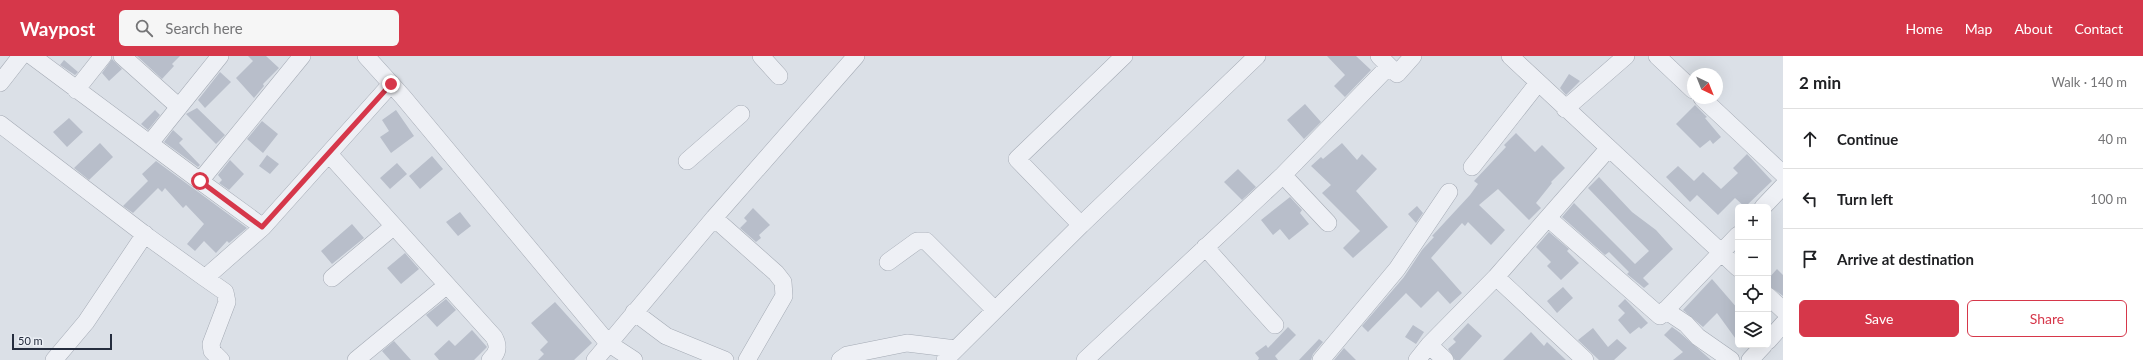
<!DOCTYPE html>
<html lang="en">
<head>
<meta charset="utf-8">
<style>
	body { margin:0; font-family:Lato,sans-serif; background:#f6f6f6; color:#202124 }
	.controls { position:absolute; right:12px; bottom:12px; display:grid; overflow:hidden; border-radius:6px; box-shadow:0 4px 16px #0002 }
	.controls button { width:36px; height:36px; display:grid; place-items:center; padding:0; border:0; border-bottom:1px solid #e0e0e0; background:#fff; color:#202124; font:20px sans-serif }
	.compass { position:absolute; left:1687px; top:12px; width:36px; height:36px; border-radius:50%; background:#fff; box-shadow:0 4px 16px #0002; rotate:137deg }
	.scale { position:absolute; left:12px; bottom:10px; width:100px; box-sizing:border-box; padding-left:4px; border:2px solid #252d3e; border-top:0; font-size:11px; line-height:14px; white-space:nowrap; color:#252d3e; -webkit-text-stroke:3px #ebeff5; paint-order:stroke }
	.stop { position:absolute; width:12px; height:12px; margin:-9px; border:3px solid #d6374a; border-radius:50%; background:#fff }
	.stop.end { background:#d6374a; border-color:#fff; box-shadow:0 1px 4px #0008 }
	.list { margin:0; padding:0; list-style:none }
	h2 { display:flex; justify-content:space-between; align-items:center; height:52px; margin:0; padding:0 16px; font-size:17px }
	h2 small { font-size:13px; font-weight:400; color:#757577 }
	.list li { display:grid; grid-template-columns:26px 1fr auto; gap:12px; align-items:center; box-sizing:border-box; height:60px; padding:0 16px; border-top:1px solid #e0e0e0 }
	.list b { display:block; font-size:15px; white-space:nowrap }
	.list em { font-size:13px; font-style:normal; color:#757577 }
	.actions { display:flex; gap:8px; padding:12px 16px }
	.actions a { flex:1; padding:9px 0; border:1px solid #d6374a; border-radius:6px; text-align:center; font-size:14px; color:#d6374a }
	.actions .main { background:#d6374a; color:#fff }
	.icon { flex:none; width:22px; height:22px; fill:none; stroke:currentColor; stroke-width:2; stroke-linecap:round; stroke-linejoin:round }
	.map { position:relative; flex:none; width:1783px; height:304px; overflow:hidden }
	header { display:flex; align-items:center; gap:24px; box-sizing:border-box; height:56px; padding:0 20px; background:#d6374a; color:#fff }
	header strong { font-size:19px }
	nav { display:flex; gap:22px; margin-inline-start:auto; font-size:14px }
	.search { width:280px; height:36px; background:#f6f6f6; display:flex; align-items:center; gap:10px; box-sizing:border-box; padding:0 14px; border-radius:6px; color:#757577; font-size:15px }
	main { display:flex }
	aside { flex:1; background:#fff }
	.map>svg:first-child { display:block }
</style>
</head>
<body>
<header>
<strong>Waypost</strong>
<div class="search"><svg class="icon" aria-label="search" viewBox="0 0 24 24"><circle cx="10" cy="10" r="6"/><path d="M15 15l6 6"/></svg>Search here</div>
<nav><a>Home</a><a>Map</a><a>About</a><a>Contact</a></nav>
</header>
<main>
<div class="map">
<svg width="1783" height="304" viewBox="0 0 1783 304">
	<rect width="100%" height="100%" fill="#dbe0e7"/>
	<path fill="#b8beca" d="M 137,0 L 180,0 L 172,8 L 174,10 L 162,23 Z
		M 248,0 L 266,0 L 279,12 L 263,28 L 264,30 L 254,42 L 236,22 L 253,5 Z
		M 1327,0 L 1356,0 L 1371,14 L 1345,41 L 1334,30 L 1345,19 Z
		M 112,3 L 122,13 L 109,25 L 102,17 Z
		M 64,4 L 78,16 L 75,19 L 60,9 Z
		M 220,16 L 231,26 L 205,52 L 198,44 Z
		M 1569,18 L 1580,25 L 1566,39 L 1560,32 Z
		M 1305,48 L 1321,66 L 1304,83 L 1287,64 Z
		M 1695,49 L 1707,61 L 1705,62 L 1721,81 L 1713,88 L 1710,84 L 1700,92 L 1676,68 Z
		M 197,52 L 225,79 L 216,88 L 186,58 Z
		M 155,54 L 160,59 L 148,74 L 141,68 Z
		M 396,54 L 414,80 L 391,97 L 380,81 L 389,75 L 382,64 Z
		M 69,62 L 83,76 L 67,91 L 53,76 Z
		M 262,65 L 278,78 L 263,97 L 247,83 Z
		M 173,74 L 183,83 L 179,87 L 200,109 L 198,111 L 164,86 Z
		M 1516,77 L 1535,96 L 1542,89 L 1565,112 L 1551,126 L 1552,127 L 1536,147 L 1541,152 L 1529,164 L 1498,133 L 1479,149 L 1505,174 L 1491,189 L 1468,166 L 1465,170 L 1462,167 L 1431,202 L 1462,237 L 1450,248 L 1438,235 L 1421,252 L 1406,237 L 1368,276 L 1362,270 L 1404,221 L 1422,194 L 1434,181 L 1432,180 L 1470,139 L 1478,128 L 1474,125 L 1506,91 L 1504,89 Z
		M 100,87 L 113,101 L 89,124 L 74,112 Z
		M 1342,87 L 1357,104 L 1362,98 L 1377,113 L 1356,135 L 1388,171 L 1353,202 L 1343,192 L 1360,175 L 1322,137 L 1331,129 L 1311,110 L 1321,101 L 1323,103 Z
		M 1747,98 L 1772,125 L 1745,151 L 1735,142 L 1718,159 L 1697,139 L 1690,146 L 1666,121 L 1678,110 L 1694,125 L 1703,116 L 1721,133 L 1738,117 L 1733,112 Z
		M 267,99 L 279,108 L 270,118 L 259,110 Z
		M 432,100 L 443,113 L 420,133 L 409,120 Z
		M 230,104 L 244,118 L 229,134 L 219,127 L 222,124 L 218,119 Z
		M 156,105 L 205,141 L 247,172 L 229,187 L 227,185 L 216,197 L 204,185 L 195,195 L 187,188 L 204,168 L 186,149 L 183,152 L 165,132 L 162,136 L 158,132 L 133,157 L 123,150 L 148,125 L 142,118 Z
		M 397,107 L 407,118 L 390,133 L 380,122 Z
		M 1238,113 L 1256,131 L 1242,144 L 1224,126 Z
		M 1599,121 L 1632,156 L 1656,174 L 1673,193 L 1643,222 L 1649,228 L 1644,232 L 1627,218 L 1629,216 L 1609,196 L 1605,199 L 1562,161 L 1574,147 L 1635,208 L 1649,195 L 1588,132 Z
		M 1290,141 L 1302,154 L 1300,157 L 1309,168 L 1289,184 L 1280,173 L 1273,179 L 1261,164 Z
		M 1417,150 L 1423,157 L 1416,167 L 1408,158 Z
		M 753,152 L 770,169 L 759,179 L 761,182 L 756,186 L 740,172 L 747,165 L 744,162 Z
		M 460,156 L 471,170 L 458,180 L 446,166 Z
		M 352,168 L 364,182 L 332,208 L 321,195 Z
		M 1549,176 L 1569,193 L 1567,195 L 1579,207 L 1561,224 L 1547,210 L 1551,206 L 1536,191 Z
		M 405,197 L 419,213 L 401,228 L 387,212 Z
		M 1777,213 L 1783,219 L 1783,240 L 1768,229 L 1768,223 Z
		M 1712,223 L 1738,253 L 1738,286 L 1717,257 L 1703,271 L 1683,254 Z
		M 1563,231 L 1573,242 L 1557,257 L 1547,245 Z
		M 446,243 L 456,254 L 437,271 L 426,259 Z
		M 1625,243 L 1648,267 L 1641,273 L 1639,271 L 1630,278 L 1618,264 L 1625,257 L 1618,250 Z
		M 555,246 L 592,287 L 574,304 L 538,304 L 544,298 L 540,294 L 548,286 L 531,267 Z
		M 1468,267 L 1482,280 L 1460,304 L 1455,304 L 1448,293 L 1456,286 L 1453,283 Z
		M 1413,269 L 1424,276 L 1416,288 L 1405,281 Z
		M 1288,271 L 1296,279 L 1275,300 L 1278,304 L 1258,304 L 1259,302 L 1255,297 L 1266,289 L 1268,292 Z
		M 1672,271 L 1679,276 L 1711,304 L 1673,304 L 1683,296 L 1664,279 Z
		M 1593,272 L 1608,291 L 1617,283 L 1627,292 L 1614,304 L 1599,304 L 1578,284 Z
		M 472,274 L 487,291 L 474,304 L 439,304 L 434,298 L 449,284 L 455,290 Z
		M 1531,276 L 1544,290 L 1547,286 L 1566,304 L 1503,304 Z
		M 1319,283 L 1323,286 L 1313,298 L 1311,304 L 1299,304 Z
		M 394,285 L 411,304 L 390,304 L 382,295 Z
		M 1344,292 L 1356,304 L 1334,304 Z"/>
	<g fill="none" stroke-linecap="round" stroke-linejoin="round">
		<g stroke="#a4aab4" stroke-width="18">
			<path id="minor" d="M 32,0 L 200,125
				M 122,0 L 179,51
				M 366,0 L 403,41 L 608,287 L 634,304
				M 761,0 L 779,20
				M 1124,0 L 1017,103 L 1081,169 L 1257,0
				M 1379,0 L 1397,18 L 1413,0
				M 1510,0 L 1738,212
				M 1657,0 L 1693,34
				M 0,27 L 21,0
				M 76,34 L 103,0
				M 1702,42 L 1783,118
				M 1565,53 L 1626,0
				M 0,68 L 148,181 L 205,222 L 263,171 L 391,28
				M 150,87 L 220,0
				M 329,98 L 494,281 C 499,290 498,297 490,304
				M 687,105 L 741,58
				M 1472,111 L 1538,27
				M 1283,119 L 1328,167
				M 1763,151 L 1783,130
				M 714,162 L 776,217 L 783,226 L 784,240 L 747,304
				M 1548,162 L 1660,260 L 1738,179
				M 263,171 L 200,125 L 302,0
				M 1205,191 L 1275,269
				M 888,206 L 917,185 L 926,185 L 995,254
				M 1496,221 L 1608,93
				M 205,222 L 225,236 L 227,246 L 211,288 L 212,295 L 221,304
				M 332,222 L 394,170
				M 1768,240 L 1783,254
				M 1665,254 L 1686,268 L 1698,281 L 1731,304
				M 634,256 L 666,280 L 725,304
				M 1768,285 L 1783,268
				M 1429,289 L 1445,304
				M 54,304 L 86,266 L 145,178
				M 356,304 L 447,229
				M 595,304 L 714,162 L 856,0
				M 840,304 L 847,299 L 907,287 L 956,293
				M 945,304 L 1081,169
				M 1085,304 L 1283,119 L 1389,10
				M 1321,304 L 1397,213 L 1449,136
				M 1417,304 L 1429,289 L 1496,221 L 1585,304
				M 1750,304 L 1764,289"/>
		</g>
		<use href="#minor" stroke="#eef0f5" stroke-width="17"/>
	</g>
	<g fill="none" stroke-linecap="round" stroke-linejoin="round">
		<path stroke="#d6374a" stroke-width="5" d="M 200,125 L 262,171 L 391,28"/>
	</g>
</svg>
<div class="controls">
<button>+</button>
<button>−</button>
<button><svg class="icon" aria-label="locate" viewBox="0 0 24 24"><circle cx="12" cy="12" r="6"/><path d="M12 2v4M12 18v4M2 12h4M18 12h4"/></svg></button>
<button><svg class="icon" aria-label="layers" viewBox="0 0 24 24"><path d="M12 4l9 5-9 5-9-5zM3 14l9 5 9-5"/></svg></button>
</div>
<svg class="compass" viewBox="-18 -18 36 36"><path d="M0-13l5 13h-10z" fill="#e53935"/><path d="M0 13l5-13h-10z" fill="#757577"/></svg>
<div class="scale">50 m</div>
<div class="stop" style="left:200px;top:125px"></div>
<div class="stop end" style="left:391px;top:28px"></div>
</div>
<aside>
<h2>2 min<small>Walk · 140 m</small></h2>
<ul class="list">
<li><svg class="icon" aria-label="ahead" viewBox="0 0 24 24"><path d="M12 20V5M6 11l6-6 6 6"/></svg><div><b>Continue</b></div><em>40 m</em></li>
<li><svg class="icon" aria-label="left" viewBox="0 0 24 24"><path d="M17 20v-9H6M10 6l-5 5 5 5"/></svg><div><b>Turn left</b></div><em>100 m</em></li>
<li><svg class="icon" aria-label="arrive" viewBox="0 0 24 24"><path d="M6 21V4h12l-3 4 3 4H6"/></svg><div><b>Arrive at destination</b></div></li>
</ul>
<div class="actions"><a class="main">Save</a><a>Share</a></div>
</aside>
</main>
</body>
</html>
